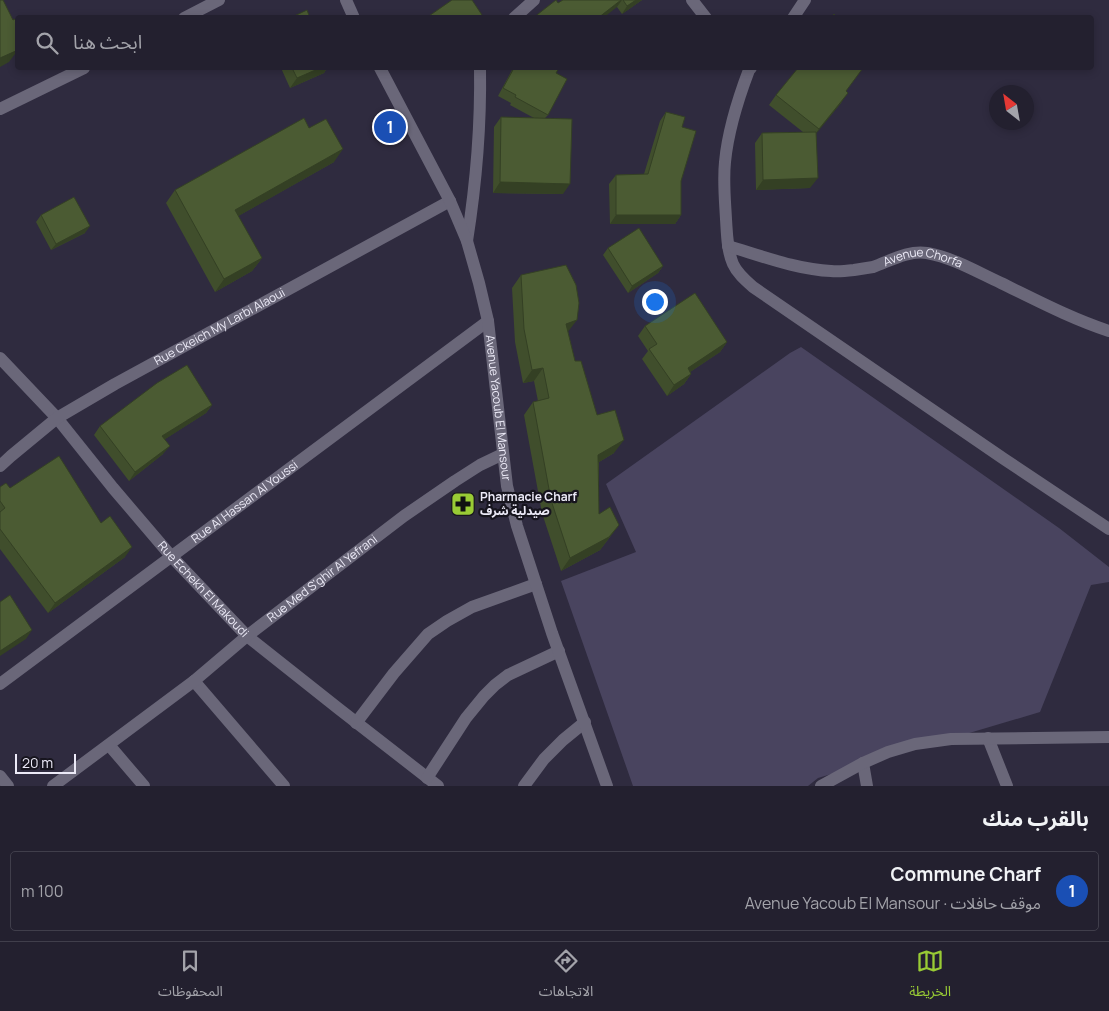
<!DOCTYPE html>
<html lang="ar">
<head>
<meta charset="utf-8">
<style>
	body { margin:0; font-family:Manrope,"Noto Sans Arabic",sans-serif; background:#2f2d3b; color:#f1f3f6; direction:rtl }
	.compass { position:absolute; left:989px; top:85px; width:45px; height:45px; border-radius:50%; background:#23202f; box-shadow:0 2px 8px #0003; rotate:329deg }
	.scale { position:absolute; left:15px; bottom:12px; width:61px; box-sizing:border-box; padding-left:5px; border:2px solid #eceaf7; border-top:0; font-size:14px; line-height:18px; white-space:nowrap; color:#eceaf7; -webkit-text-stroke:4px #17151e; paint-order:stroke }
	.you { position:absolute; left:654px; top:301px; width:18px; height:18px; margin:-12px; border:4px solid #fff; border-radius:50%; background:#1a73e8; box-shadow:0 0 0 8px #1a73e833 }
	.badge { display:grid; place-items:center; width:32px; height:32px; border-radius:50%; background:#99cb35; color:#fff; font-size:16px; font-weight:700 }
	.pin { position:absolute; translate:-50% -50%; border:2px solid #fff; box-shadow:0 1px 5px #0006 }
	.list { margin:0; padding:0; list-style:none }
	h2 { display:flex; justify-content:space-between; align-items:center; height:65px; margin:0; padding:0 20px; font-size:21px }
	h2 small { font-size:16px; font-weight:400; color:#a3a3aa }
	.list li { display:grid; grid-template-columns:32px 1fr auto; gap:15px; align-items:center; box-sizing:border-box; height:80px; margin:0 10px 10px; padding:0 10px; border:1px solid #403e4b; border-radius:5px }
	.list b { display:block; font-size:19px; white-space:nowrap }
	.list p { margin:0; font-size:16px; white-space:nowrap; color:#a3a3aa }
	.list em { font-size:16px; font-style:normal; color:#a3a3aa }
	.icon { flex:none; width:28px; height:28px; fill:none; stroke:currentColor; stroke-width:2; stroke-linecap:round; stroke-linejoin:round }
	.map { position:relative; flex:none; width:1109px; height:786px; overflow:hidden; direction:ltr }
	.search { position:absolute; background:#23202f; box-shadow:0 2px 8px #0003; left:15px; right:15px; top:15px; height:55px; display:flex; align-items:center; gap:12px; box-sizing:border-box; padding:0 18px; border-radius:5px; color:#a3a3aa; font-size:19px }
	.sheet { height:155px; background:#23202f }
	nav { display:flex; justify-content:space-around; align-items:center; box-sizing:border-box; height:70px; border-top:1px solid #403e4b; background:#23202f; font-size:14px; color:#a3a3aa }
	nav a { display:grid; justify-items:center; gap:2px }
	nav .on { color:#99cb35 }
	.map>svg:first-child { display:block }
</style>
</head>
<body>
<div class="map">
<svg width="1109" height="786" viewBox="0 0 1109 786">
	<rect width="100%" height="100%" fill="#2f2b3f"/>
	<path fill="#49445f" d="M 801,347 L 1059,528 L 1109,567 L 1109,582 L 1091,585 L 1040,712 L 818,778 L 808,786 L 633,786 L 561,581 L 636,552 L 606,484 L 790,353 Z"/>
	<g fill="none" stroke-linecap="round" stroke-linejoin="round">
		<g stroke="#6a6779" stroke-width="12">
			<path d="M 692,0 L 706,18"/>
			<path d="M 184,18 L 219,0"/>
			<path d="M 514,18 L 534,0"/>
			<path d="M 793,18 L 805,0"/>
			<path d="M 751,68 L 749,70 C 738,99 728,130 725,162 C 723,181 725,200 726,219 C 727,234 727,250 733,264 C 737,273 745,280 753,287 L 1004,459 L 1109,529"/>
			<path d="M 0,109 L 84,68"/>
			<path d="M 467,241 C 476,184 481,126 480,68"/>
			<path id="s1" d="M 728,246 C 759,255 798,270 831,271 C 838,272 846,271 854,270 C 860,269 867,268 873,267 C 890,261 908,250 927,253 C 954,258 977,272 1001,283 C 1036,300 1072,319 1109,331"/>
			<path id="s2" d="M 0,358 L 57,418 L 113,488 L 171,556 L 247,636 L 339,709 L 438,786"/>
			<path id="s3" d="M 0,466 L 11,456 L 57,418 L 115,384 L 450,201"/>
			<path d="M 194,681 L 284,786"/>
			<path id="s4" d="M 0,684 L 488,321"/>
			<path d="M 356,723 L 394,673 L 428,634 L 447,621 L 472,607 L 536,584"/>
			<path d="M 988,738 L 1007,786"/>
			<path d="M 109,745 L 144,786"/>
			<path d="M 863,763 L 867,786"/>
			<path d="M 0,776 L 8,786"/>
			<path d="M 427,778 L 466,718 L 484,696 L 495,685 L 508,675 L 559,651"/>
			<path id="s5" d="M 53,786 L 194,681 L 247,636 L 404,516 L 455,481 L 480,465 L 503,454"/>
			<path d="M 524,786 L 544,759 L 563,740 L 585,722"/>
			<path d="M 821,786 L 863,763 L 888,752 L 915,744 L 951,739 L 1109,737"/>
		</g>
		<g stroke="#6a6779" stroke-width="12">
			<path d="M 346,0 L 354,18"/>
			<path id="s6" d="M 380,68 L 450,201 L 467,241 L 479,283 L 488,321 L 507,486 L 517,526 L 552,633 L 607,786"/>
		</g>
	</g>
	<path fill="#404e2c" d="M 563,0 L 642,0 L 622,14 L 617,7 L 558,3 Z
		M 281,68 L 327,68 L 324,73 L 290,88 Z
		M 510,68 L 559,68 L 556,73 L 548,115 L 545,118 L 563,194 L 493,193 L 494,127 L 501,117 L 534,118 L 510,105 L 511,103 L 498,96 L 512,70 L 509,69 Z
		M 846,91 L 841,103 L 816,133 L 810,188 L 756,190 L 755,143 L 762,133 L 803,132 L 769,105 L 776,95 Z
		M 666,112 L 682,127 L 681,181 L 681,215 L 675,224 L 610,224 L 609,184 L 616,175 L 644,174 L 660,121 Z
		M 309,128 L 334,162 L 238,216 L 262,258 L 252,271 L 215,292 L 166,203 L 175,190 Z
		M 41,215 L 85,233 L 51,250 L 36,222 Z
		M 608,248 L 663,266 L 658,273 L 628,293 L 603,255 Z
		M 521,275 L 568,332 L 575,361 L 597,415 L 614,453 L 599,462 L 599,514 L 619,525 L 600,550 L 561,571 L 542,513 L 524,415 L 533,402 L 538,401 L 534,381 L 523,383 L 515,342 L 512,288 Z
		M 645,326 L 727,342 L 720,352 L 690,372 L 691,374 L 684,384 L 667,396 L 642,359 L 648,351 L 638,336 Z
		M 212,405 L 206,413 L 165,439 L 163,454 L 129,481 L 94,435 L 100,426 Z
		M 0,487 L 10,488 L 101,523 L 125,557 L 48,613 L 0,549 Z"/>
	<path fill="#344024" d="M 621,0 L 622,0 L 617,7 L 603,18 L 598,18 Z
		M 636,0 L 642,0 L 622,14 L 627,6 Z
		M 18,50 L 9,62 L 0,67 L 0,58 Z
		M 320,68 L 327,68 L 324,73 L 290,88 L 297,78 Z
		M 848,93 L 841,103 L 812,139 L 819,129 Z
		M 343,149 L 334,162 L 226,223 L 235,210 Z
		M 818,178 L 810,188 L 756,190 L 763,180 Z
		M 500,182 L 570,184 L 563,194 L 493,193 Z
		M 616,215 L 681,215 L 675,224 L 610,224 Z
		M 90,226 L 85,233 L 51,250 L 56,244 Z
		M 262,258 L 252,271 L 215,292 L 224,279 Z
		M 663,266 L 658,273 L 628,293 L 632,286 Z
		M 577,320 L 567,333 L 566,324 Z
		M 727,342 L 720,352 L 681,378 L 688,368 Z
		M 543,368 L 534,381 L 523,383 L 532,370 Z
		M 691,374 L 684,384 L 667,396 L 674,385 Z
		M 212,405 L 206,413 L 156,445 L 162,436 Z
		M 624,440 L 614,453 L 589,468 L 598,455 Z
		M 170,446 L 163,454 L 129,481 L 135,472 Z
		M 619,525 L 600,550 L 561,571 L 570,558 Z
		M 132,547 L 125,557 L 48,613 L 55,603 Z
		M 32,630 L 26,639 L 0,656 L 0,651 Z"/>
	<path fill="#4b5b33" stroke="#344024" d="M 0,0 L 3,0 L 13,20 L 15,19 L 18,24 L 18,50 L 0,58 Z
		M 452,0 L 472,0 L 482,15 L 478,18 L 426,18 Z
		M 556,0 L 558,3 L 563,0 L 621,0 L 598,18 L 533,18 Z
		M 623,0 L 636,0 L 627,6 Z
		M 307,10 L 310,18 L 290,18 Z
		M 834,14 L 838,18 L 831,18 Z
		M 292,68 L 320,68 L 297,78 Z
		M 514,68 L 559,68 L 556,73 L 567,79 L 548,115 L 515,97 L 516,95 L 503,88 Z
		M 798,68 L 863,68 L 846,91 L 848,93 L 819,129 L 776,95 Z
		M 666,112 L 685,117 L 682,127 L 696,131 L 681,181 L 681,215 L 616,215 L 616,175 L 648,174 Z
		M 501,117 L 572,119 L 570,184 L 500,182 Z
		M 304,118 L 309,128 L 326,119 L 343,149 L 235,210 L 262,258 L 224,279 L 175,190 Z
		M 816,132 L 818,178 L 763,180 L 762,133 Z
		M 74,197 L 90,226 L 56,244 L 41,215 Z
		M 639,228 L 663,266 L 632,286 L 608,248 Z
		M 566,265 L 576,285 L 579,303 L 577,320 L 566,324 L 575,361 L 581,361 L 597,415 L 615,410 L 624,440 L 598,455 L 599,514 L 610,507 L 619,525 L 609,537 L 570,558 L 551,500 L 533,402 L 549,398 L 543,368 L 532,370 L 524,329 L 521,275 Z
		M 695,293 L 727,342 L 688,368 L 691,374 L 674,385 L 649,349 L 657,344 L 645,326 Z
		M 187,365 L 212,405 L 162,436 L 170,446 L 135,472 L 100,426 L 157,383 Z
		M 59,456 L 101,523 L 110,516 L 132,547 L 55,603 L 0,529 L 0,512 L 5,508 L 0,501 L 0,487 L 6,483 L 10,488 Z
		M 10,595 L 32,630 L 0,651 L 0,602 Z"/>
	<defs>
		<g id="pharmacy-square" transform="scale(1.25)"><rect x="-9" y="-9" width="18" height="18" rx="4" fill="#99cb35" stroke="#17151e"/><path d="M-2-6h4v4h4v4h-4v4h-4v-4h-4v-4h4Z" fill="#111"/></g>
	</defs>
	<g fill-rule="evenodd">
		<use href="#pharmacy-square" x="463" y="504"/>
	</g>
	<g text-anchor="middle" stroke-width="4.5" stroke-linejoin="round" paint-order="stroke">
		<g font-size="12" fill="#eceaf7" stroke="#17151e">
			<text dy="4" stroke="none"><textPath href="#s1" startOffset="201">Avenue Chorfa</textPath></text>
			<text dy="4" stroke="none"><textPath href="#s3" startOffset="261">Rue Ckeich My Larbi Alaoui</textPath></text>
			<text dy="4" stroke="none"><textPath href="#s6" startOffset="364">Avenue Yacoub El Mansour</textPath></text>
			<text dy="4" stroke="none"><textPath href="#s4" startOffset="305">Rue Al Hassan Al Youssi</textPath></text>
			<text dy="4" stroke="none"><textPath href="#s5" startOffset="340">Rue Med S'ghir Al Yefrani</textPath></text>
			<text dy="4" stroke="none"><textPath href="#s2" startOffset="308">Rue Echekh El Makoudi</textPath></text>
		</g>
		<g font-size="12" font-weight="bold" fill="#eceaf7" stroke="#17151e" text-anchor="start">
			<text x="480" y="501">Pharmacie Charf<tspan x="480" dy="14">صيدلية شرف</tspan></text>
		</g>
	</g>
</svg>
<svg class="compass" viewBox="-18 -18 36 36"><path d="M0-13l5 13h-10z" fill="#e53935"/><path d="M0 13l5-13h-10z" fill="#a3a3aa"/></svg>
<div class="scale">20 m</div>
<div class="you"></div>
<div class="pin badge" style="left:390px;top:127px;background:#1a4fb4">1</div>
<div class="search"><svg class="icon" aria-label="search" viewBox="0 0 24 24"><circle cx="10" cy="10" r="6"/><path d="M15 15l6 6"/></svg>ابحث هنا</div>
</div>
<section class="sheet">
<h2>بالقرب منك<small></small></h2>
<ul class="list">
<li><span class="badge" style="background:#1a4fb4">1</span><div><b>Commune Charf</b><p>موقف حافلات · Avenue Yacoub El Mansour</p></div><em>100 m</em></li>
</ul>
</section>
<nav>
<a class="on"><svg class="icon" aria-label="map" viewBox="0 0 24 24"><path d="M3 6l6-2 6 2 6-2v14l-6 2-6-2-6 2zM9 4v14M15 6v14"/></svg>الخريطة</a>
<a><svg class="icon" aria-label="directions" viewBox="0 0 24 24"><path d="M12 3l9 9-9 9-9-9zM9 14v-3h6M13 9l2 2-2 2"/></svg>الاتجاهات</a>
<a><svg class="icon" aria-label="saved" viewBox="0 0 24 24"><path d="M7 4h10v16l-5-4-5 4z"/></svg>المحفوظات</a>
</nav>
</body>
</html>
